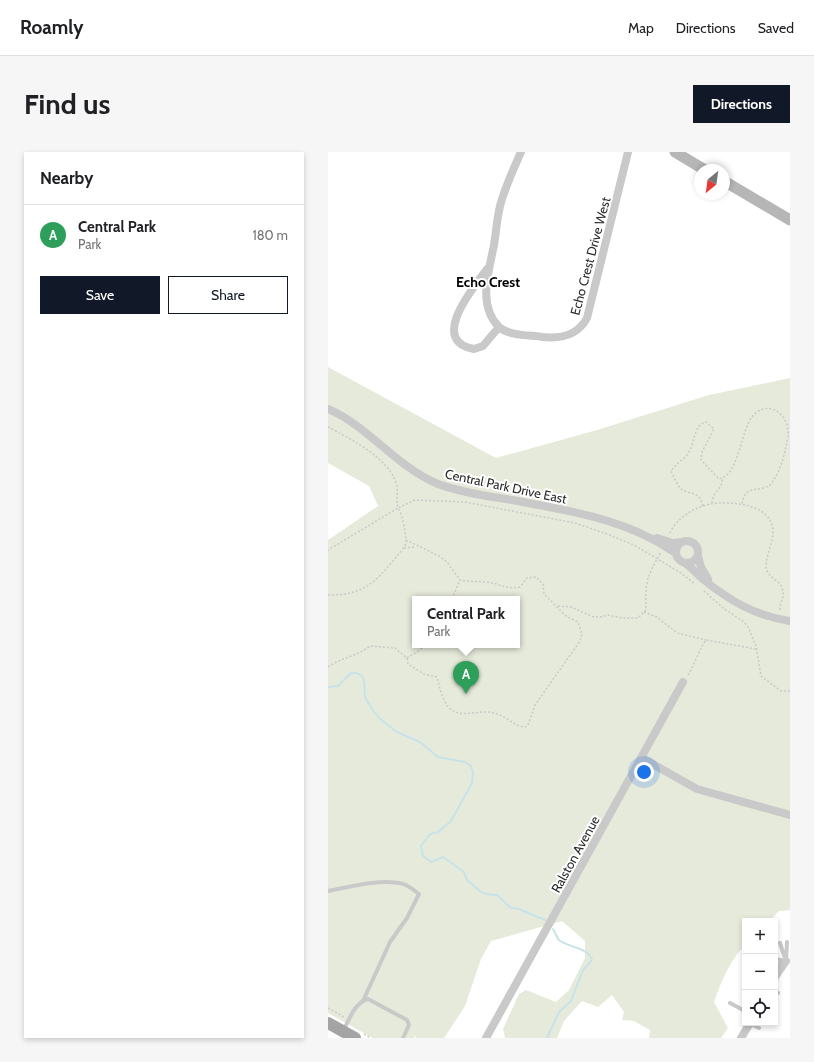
<!DOCTYPE html>
<html lang="en">
<head>
<meta charset="utf-8">
<style>
	body { margin:0; font-family:Cabin,sans-serif; background:#f6f6f6; color:#202124 }
	.controls { position:absolute; right:12px; bottom:12px; display:grid; overflow:hidden; border-radius:0px; box-shadow:0 2px 6px #0003 }
	.controls button { width:36px; height:36px; display:grid; place-items:center; padding:0; border:0; border-bottom:1px solid #e0e0e0; background:#fff; color:#202124; font:20px sans-serif }
	.compass { position:absolute; left:366px; top:12px; width:36px; height:36px; border-radius:50%; background:#fff; box-shadow:0 2px 6px #0003; rotate:209deg }
	.you { position:absolute; left:316px; top:620px; width:14px; height:14px; margin:-10px; border:3px solid #fff; border-radius:50%; background:#1a73e8; box-shadow:0 0 0 6px #1a73e833 }
	.badge { display:grid; place-items:center; width:26px; height:26px; border-radius:50%; background:#111827; color:#fff; font-size:13px; font-weight:700 }
	.pin { position:absolute; translate:-50% -33px; filter:drop-shadow(0 1px 2px #0008) }
	.pin::after { content:''; position:absolute; top:21px; width:14px; height:12px; background:inherit; clip-path:polygon(0 0,100% 0,50% 100%) }
	.popup { position:absolute; left:84px; top:444px; width:108px; height:52px; box-sizing:border-box; display:grid; place-content:center; border-radius:0px; background:#fff; filter:drop-shadow(0 1px 3px #0005); font-size:13px; white-space:nowrap; color:#757577 }
	.popup b { font-size:15px; color:#202124 }
	.popup::after { content:''; position:absolute; left:50%; top:100%; margin-left:-8px; border:8px solid transparent; border-top-color:#fff }
	.list { margin:0; padding:0; list-style:none }
	h2 { display:flex; justify-content:space-between; align-items:center; height:52px; margin:0; padding:0 16px; font-size:17px }
	h2 small { font-size:13px; font-weight:400; color:#757577 }
	.list li { display:grid; grid-template-columns:26px 1fr auto; gap:12px; align-items:center; box-sizing:border-box; height:60px; padding:0 16px; border-top:1px solid #e0e0e0 }
	.list b { display:block; font-size:15px; white-space:nowrap }
	.list p { margin:0; font-size:13px; white-space:nowrap; color:#757577 }
	.list em { font-size:13px; font-style:normal; color:#757577 }
	.actions { display:flex; gap:8px; padding:12px 16px }
	.actions a { flex:1; padding:9px 0; border:1px solid #111827; border-radius:0px; text-align:center; font-size:14px; color:#111827 }
	.actions .main { background:#111827; color:#fff }
	.icon { flex:none; width:22px; height:22px; fill:none; stroke:currentColor; stroke-width:2; stroke-linecap:round; stroke-linejoin:round }
	.map { position:relative; flex:none; width:462px; height:886px; overflow:hidden; border-radius:0px }
	header { display:flex; align-items:center; gap:24px; box-sizing:border-box; height:56px; padding:0 20px; background:#fff; border-bottom:1px solid #e0e0e0 }
	header strong { font-size:19px }
	nav { display:flex; gap:22px; margin-inline-start:auto; font-size:14px }
	.intro { display:flex; align-items:center; justify-content:space-between; box-sizing:border-box; height:96px; padding:0 24px }
	h1 { margin:0; font-size:28px }
	.button { padding:10px 18px; border-radius:0px; background:#111827; color:#fff; font-size:14px; font-weight:700 }
	main { display:flex; gap:24px; padding:0 24px }
	aside { flex:1; background:#fff; border-radius:0px; box-shadow:0 2px 6px #0003 }
	.map>svg:first-child { display:block }
</style>
</head>
<body>
<header>
<strong>Roamly</strong>
<nav><a>Map</a><a>Directions</a><a>Saved</a></nav>
</header>
<div class="intro"><h1>Find us</h1><a class="button">Directions</a></div>
<main>
<aside>
<h2>Nearby<small></small></h2>
<ul class="list">
<li><span class="badge" style="background:#2e9e5b">A</span><div><b>Central Park</b><p>Park</p></div><em>180 m</em></li>
</ul>
<div class="actions"><a class="main">Save</a><a>Share</a></div>
</aside>
<div class="map">
<svg width="462" height="886" viewBox="0 0 462 886">
	<rect width="100%" height="100%" fill="#fff"/>
	<path fill="#e6eada" fill-rule="evenodd" d="M 0,215 L 168,306 L 269,278 L 381,243 L 462,226 L 462,758 L 451,759 L 441,769 L 417,769 L 417,793 C 402,808 393,830 386,850 L 400,876 L 393,886 L 321,886 L 322,878 L 306,869 L 294,868 L 296,860 L 284,843 L 270,855 L 254,849 L 236,869 L 229,886 L 177,886 L 175,877 L 191,842 L 198,838 L 228,850 L 241,838 L 257,806 L 257,789 L 234,769 L 163,789 L 153,807 L 137,854 L 116,886 L 88,886 L 87,884 L 86,886 L 45,886 L 0,861 L 0,388 L 50,354 L 41,334 L 0,311 ZM 87,447 L 189,447 L 189,493 L 87,493 Z"/>
	<g fill="none" stroke-linecap="round" stroke-linejoin="round">
		<path stroke="#c7e3e9" stroke-width="2" d="M 0,535 L 10,534 L 23,521 L 29,521 L 34,524 L 36,529 L 37,545 L 44,557 L 51,566 L 69,580 L 92,590 L 110,605 L 137,610 L 143,614 L 145,620 L 144,631 L 123,669 L 110,680 L 102,682 L 93,694 L 95,704 L 103,710 L 115,705 L 136,720 L 139,728 L 153,740 L 158,742 L 169,743 L 183,756 L 191,757 L 217,768
			M 219,886 L 231,860 L 243,849 L 255,818 L 264,808 C 260,795 241,796 231,788 C 229,786 227,780 225,777"/>
		<path stroke="#c9c9c9" stroke-width="1.5" stroke-dasharray="2 2" stroke-linecap="butt" d="M 0,275 C 23,287 63,307 69,334 C 70,341 68,348 70,356 L 0,398
			M 384,351 C 384,340 395,337 394,327
			M 375,354 C 371,337 361,344 352,336 C 350,334 344,322 343,319 C 348,311 358,307 362,298 C 367,288 366,273 378,270 L 386,277 L 374,300 L 373,308 L 391,327 C 411,323 412,281 424,265 C 439,246 462,261 460,285 C 456,303 454,318 442,333 C 429,341 417,332 414,352
			M 342,381 C 348,367 366,355 382,352 C 402,349 444,351 445,379 C 445,391 438,403 438,415 C 439,426 451,427 454,436 C 458,444 451,451 452,459
			M 76,396 L 88,395
			M 376,439 L 395,456 L 416,470 L 420,475 L 428,494 L 433,524 L 453,539 L 462,539
			M 0,443 C 36,443 47,431 69,404 C 72,400 79,394 78,388 C 77,378 75,365 70,356 L 87,348 L 137,350 L 247,371 L 279,382 L 306,393 L 353,421 L 367,432
			M 124,447 L 132,428
			M 230,454 L 243,455 L 266,465 L 273,465 L 280,463 L 294,466 L 310,466 L 318,458 C 317,429 319,425 333,400
			M 316,460 L 329,465 L 349,481 L 378,488
			M 79,506 L 91,499 L 97,493
			M 0,515 C 14,505 28,505 42,494 L 67,496 L 79,506 L 80,512 L 96,522 L 109,525 C 111,532 112,539 115,546 C 127,574 149,554 169,562 C 179,565 186,574 197,575 L 200,573 L 207,553 L 252,489 L 254,482 L 250,470 L 238,464 L 216,442 L 215,432 L 208,425 L 199,426 L 192,435 C 177,438 172,431 158,430 C 149,429 141,430 132,428 L 119,410 L 111,404 L 78,388
			M 360,523 C 367,512 370,499 378,488 L 428,497
			M 0,856 L 16,865
			M 36,882 L 43,886"/>
		<path stroke="#c9c9c9" stroke-width="4" d="M 0,739 C 21,735 57,725 78,733 C 82,735 87,739 91,742 L 79,766 L 62,790 L 35,849
			M 452,791 L 458,809 L 459,790
			M 447,807 L 458,809 L 447,814
			M 447,839 L 450,841
			M 447,847 L 448,847
			M 402,851 L 417,859
			M 421,871 L 431,876
			M 15,879 C 21,868 27,850 40,847 L 79,868 L 81,873 L 75,886"/>
		<path stroke="#c9c9c9" stroke-width="8" d="M 193,0 C 185,18 177,35 172,54 C 169,67 168,80 166,93 C 161,119 149,153 171,175 C 181,184 203,183 215,185 C 234,187 250,183 259,166 L 300,0
			M 159,117 C 146,135 100,189 146,197 L 155,194 L 171,175
			M 0,257 C 42,275 68,315 110,332 C 134,341 160,344 184,348 C 230,357 280,364 322,386 C 331,390 339,396 348,401
			M 329,386 L 345,391 L 354,390
			M348 400a11 11 0 1 1 22 0a11 11 0 1 1-22 0Z
			M 370,404 L 373,415 L 380,427
			M 357,411 C 365,416 369,423 376,428 C 402,449 428,464 462,469
			M 314,606 L 369,637 L 462,663
			M 447,825 L 458,809
			M 158,886 L 355,530
			M 413,886 L 422,871"/>
		<path stroke="#b6b6b6" stroke-width="11" d="M 347,0 L 377,18
			M 396,29 L 462,68"/>
		<path stroke="#a4a4a4" stroke-width="12" d="M 0,871 L 27,886"/>
	</g>
	<g text-anchor="middle" stroke-width="4" stroke-linejoin="round" paint-order="stroke">
		<g font-size="13" fill="#2c2c2c" stroke="#fff">
			<text transform="translate(262 104) rotate(-75)" y="5">Echo Crest Drive West</text>
			<text transform="translate(178 334) rotate(12)" y="5">Central Park Drive East</text>
			<text transform="translate(247 702) rotate(-61)" y="5">Ralston Avenue</text>
		</g>
		<g font-size="14" font-weight="bold" fill="#000" stroke="#fff">
			<text x="160" y="135">Echo Crest</text>
		</g>
	</g>
</svg>
<div class="controls">
<button>+</button>
<button>−</button>
<button><svg class="icon" aria-label="locate" viewBox="0 0 24 24"><circle cx="12" cy="12" r="6"/><path d="M12 2v4M12 18v4M2 12h4M18 12h4"/></svg></button>
</div>
<svg class="compass" viewBox="-18 -18 36 36"><path d="M0-13l5 13h-10z" fill="#e53935"/><path d="M0 13l5-13h-10z" fill="#757577"/></svg>
<div class="you"></div>
<div class="pin badge" style="left:138px;top:542px;background:#2e9e5b">A</div>
<div class="popup"><b>Central Park</b>Park</div>
</div>
</main>
</body>
</html>
